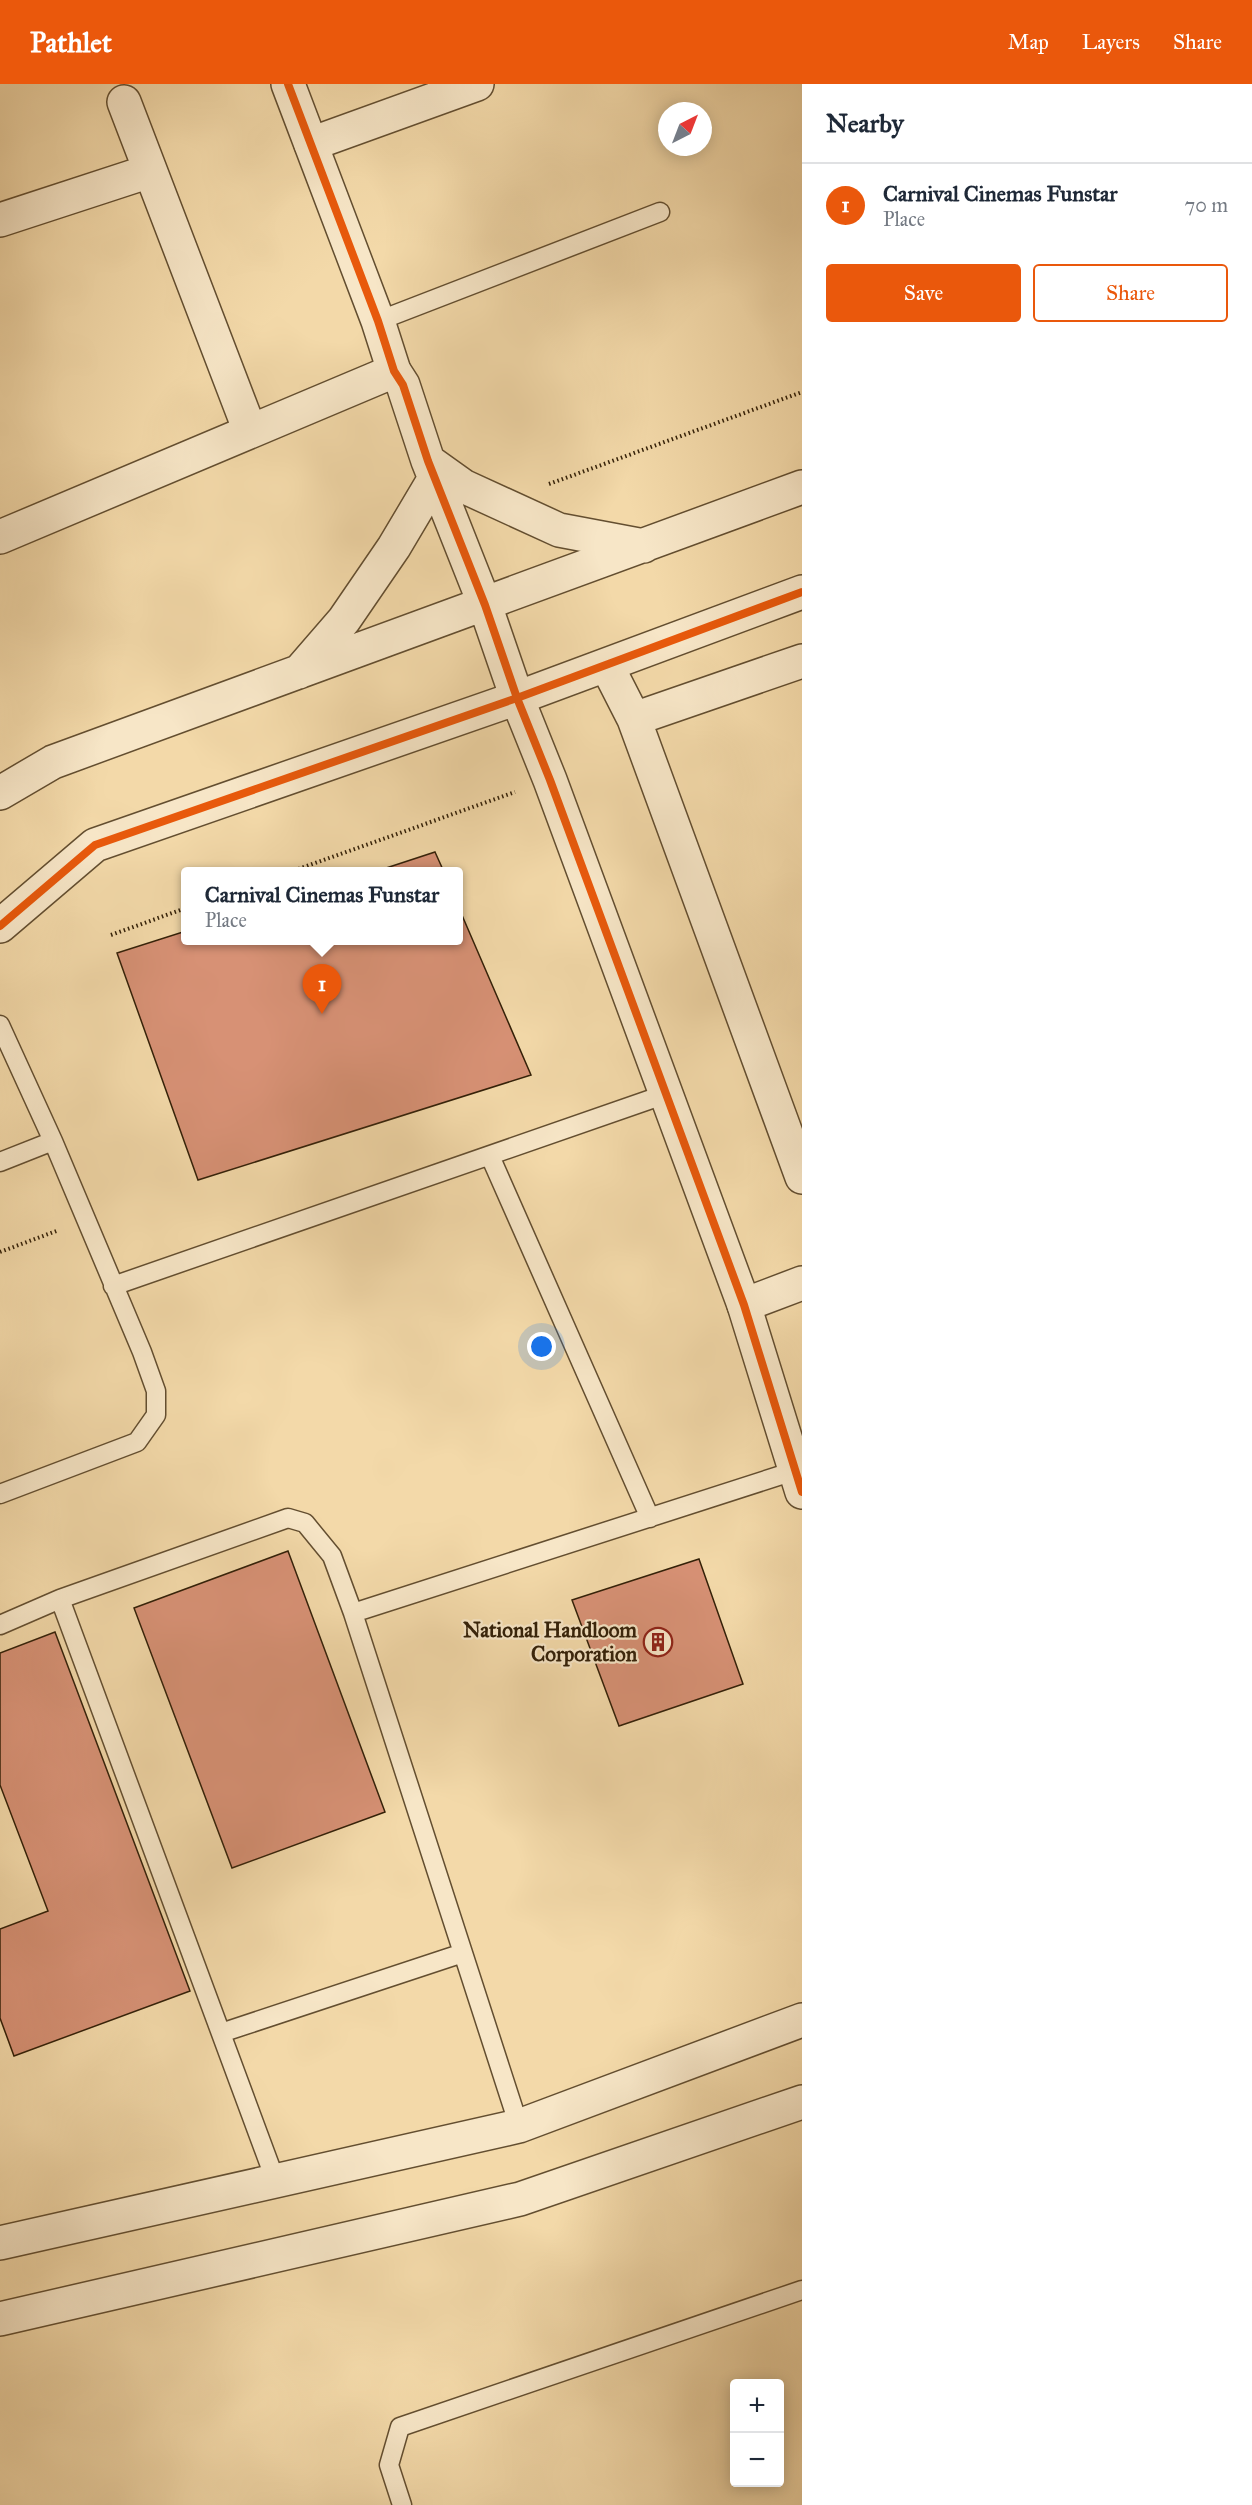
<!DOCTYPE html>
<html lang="en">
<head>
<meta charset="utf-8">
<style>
	body { margin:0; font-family:"IM FELL Great Primer",serif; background:#f6f6f7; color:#1f2937 }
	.controls { position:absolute; right:18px; bottom:18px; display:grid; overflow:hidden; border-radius:6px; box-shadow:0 3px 15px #0003 }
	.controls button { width:54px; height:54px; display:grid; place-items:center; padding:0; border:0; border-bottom:2px solid #e0e1e3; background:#fff; color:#1f2937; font:30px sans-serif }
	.compass { position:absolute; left:658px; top:18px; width:54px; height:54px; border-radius:50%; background:#fff; box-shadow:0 3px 15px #0003; rotate:42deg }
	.you { position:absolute; left:542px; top:1263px; width:21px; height:21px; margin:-15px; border:4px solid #fff; border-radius:50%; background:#1a73e8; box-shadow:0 0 0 9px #1a73e833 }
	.badge { display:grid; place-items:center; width:39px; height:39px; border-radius:50%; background:#ea580c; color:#fff; font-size:20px; font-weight:700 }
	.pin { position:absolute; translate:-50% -50px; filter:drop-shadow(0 2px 3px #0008) }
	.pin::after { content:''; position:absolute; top:32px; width:21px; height:18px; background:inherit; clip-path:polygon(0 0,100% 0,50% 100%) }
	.popup { position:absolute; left:181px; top:783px; width:282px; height:78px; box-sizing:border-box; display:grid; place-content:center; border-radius:6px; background:#fff; filter:drop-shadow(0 2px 4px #0005); font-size:20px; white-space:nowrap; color:#747a83 }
	.popup b { font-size:22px; color:#1f2937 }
	.popup::after { content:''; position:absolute; left:50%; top:100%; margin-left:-12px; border:12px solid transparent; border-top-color:#fff }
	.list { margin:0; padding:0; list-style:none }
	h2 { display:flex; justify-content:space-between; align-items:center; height:78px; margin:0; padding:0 24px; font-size:26px }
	h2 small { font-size:20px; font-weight:400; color:#747a83 }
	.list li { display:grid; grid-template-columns:39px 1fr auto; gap:18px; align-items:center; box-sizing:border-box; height:84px; padding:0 24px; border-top:2px solid #e0e1e3 }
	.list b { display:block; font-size:22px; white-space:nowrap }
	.list p { margin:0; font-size:20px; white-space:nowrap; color:#747a83 }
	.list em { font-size:20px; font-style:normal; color:#747a83 }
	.actions { display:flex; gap:12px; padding:18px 24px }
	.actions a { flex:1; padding:14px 0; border:2px solid #ea580c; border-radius:6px; text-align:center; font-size:21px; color:#ea580c }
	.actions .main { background:#ea580c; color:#fff }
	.map { position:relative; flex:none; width:802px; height:2421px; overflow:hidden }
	header { display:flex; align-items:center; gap:36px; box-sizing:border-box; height:84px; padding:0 30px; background:#ea580c; color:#fff }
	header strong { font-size:28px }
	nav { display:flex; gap:33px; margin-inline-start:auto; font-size:21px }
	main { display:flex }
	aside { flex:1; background:#fff }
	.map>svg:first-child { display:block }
</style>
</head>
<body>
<header>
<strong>Pathlet</strong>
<nav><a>Map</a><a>Layers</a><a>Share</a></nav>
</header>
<main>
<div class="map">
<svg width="802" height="2421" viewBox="0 0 802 2421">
	<rect width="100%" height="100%" fill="#f3d9a9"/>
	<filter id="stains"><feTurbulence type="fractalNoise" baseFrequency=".00333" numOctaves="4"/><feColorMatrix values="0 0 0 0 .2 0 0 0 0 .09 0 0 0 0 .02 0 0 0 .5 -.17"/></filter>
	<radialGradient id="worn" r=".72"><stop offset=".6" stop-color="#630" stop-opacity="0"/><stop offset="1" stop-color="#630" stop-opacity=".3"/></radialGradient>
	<path fill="#d79175" stroke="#332008" stroke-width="1.5" d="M 435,768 L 444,788 L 374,788 Z
		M 458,822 L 531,991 L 198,1096 L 117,869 L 186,847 L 186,856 L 458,856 Z
		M 288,1467 L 385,1728 L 232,1784 L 134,1524 Z
		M 699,1475 L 743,1600 L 619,1642 L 572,1516 Z
		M 55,1548 L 190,1907 L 14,1972 L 0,1934 L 0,1845 L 48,1827 L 0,1701 L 0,1569 Z"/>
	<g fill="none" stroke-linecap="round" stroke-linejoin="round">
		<g stroke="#634e30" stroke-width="21">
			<path id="service" d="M 378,237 L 660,128
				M 0,941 L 53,1057 L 0,1078
				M 490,1072 L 650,1434
				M 113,1202 L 666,1010
				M 0,1410 L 137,1358 L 156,1331 L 156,1307 L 142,1268 L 53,1057
				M 60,1515 L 288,1434 L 305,1439 L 332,1472 L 353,1529 L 519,2042
				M 353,1529 L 794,1387
				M 0,1541 L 60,1515 L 276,2098
				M 221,1949 L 463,1869
				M 402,2421 L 389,2381 L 400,2343 L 802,2206"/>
		</g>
		<g stroke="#634e30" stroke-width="36">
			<path id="minor" d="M 124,18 L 250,347
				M 311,60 L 477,0
				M 0,136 L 150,87
				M 0,453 L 394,287
				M 607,582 L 634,635 L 802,1093
				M 634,635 L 802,577
				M 744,1221 L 802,1199"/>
		</g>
		<g stroke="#634e30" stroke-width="36">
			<path id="tertiary" d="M 288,0 L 378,237 L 394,287 L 403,301 L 428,377 L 485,521 L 517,614 L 550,696 L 744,1221 L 802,1408
				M 428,377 L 463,402 L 559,446 L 644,462
				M 299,588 L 344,536 L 394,463 L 435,394
				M 0,709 L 53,678 L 802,403
				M 0,842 L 95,761 L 517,614 L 802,508
				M 0,2159 L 519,2042 L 802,1936
				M 0,2235 L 520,2115 L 802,2018"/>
		</g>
		<path stroke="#332008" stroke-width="4" stroke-dasharray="1.5 3" stroke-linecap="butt" d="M 549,400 L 802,308
			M 290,788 L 515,708
			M 111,851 L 186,824
			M 0,1168 L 59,1146"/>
		<use href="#service" stroke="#f7e6c7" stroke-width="18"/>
		<use href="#minor" stroke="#f7e6c7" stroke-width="33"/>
		<use href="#tertiary" stroke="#f7e6c7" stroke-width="33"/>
		<g stroke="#f7e6c7" stroke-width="11">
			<path id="cycleway" d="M 288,0 L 378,237 L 394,287 L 403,301 L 428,377 L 485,521 L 517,614 L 550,696 L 744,1221 L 802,1408
				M 0,842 L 95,761 L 517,614 L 802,508"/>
		</g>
		<use href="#cycleway" stroke="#e8590c" stroke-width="8"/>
	</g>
	<defs>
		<g id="building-ring" transform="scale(1.5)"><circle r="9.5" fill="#f7e6c7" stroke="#8f2418" stroke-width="1.5"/><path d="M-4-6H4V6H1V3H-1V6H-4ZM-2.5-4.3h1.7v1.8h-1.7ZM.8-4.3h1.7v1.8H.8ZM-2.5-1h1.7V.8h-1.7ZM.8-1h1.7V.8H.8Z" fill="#8f2418"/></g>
	</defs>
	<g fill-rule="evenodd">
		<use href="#building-ring" x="658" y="1558"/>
	</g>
	<g text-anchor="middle" stroke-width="4.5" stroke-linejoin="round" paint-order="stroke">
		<g font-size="21" font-weight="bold" fill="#332008" stroke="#f7e6c7" text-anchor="end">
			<text x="637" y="1553">National Handloom<tspan x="637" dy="24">Corporation</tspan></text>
		</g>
	</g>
	<rect width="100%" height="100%" filter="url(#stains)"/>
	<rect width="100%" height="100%" fill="url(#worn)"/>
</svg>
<div class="controls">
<button>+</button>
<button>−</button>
</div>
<svg class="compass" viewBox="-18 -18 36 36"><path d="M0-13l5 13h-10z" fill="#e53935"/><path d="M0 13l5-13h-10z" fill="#747a83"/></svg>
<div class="you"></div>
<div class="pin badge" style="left:322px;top:930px">1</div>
<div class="popup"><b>Carnival Cinemas Funstar</b>Place</div>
</div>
<aside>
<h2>Nearby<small></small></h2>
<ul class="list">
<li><span class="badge">1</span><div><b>Carnival Cinemas Funstar</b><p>Place</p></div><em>70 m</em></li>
</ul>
<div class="actions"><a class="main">Save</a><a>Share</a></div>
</aside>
</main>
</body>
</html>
